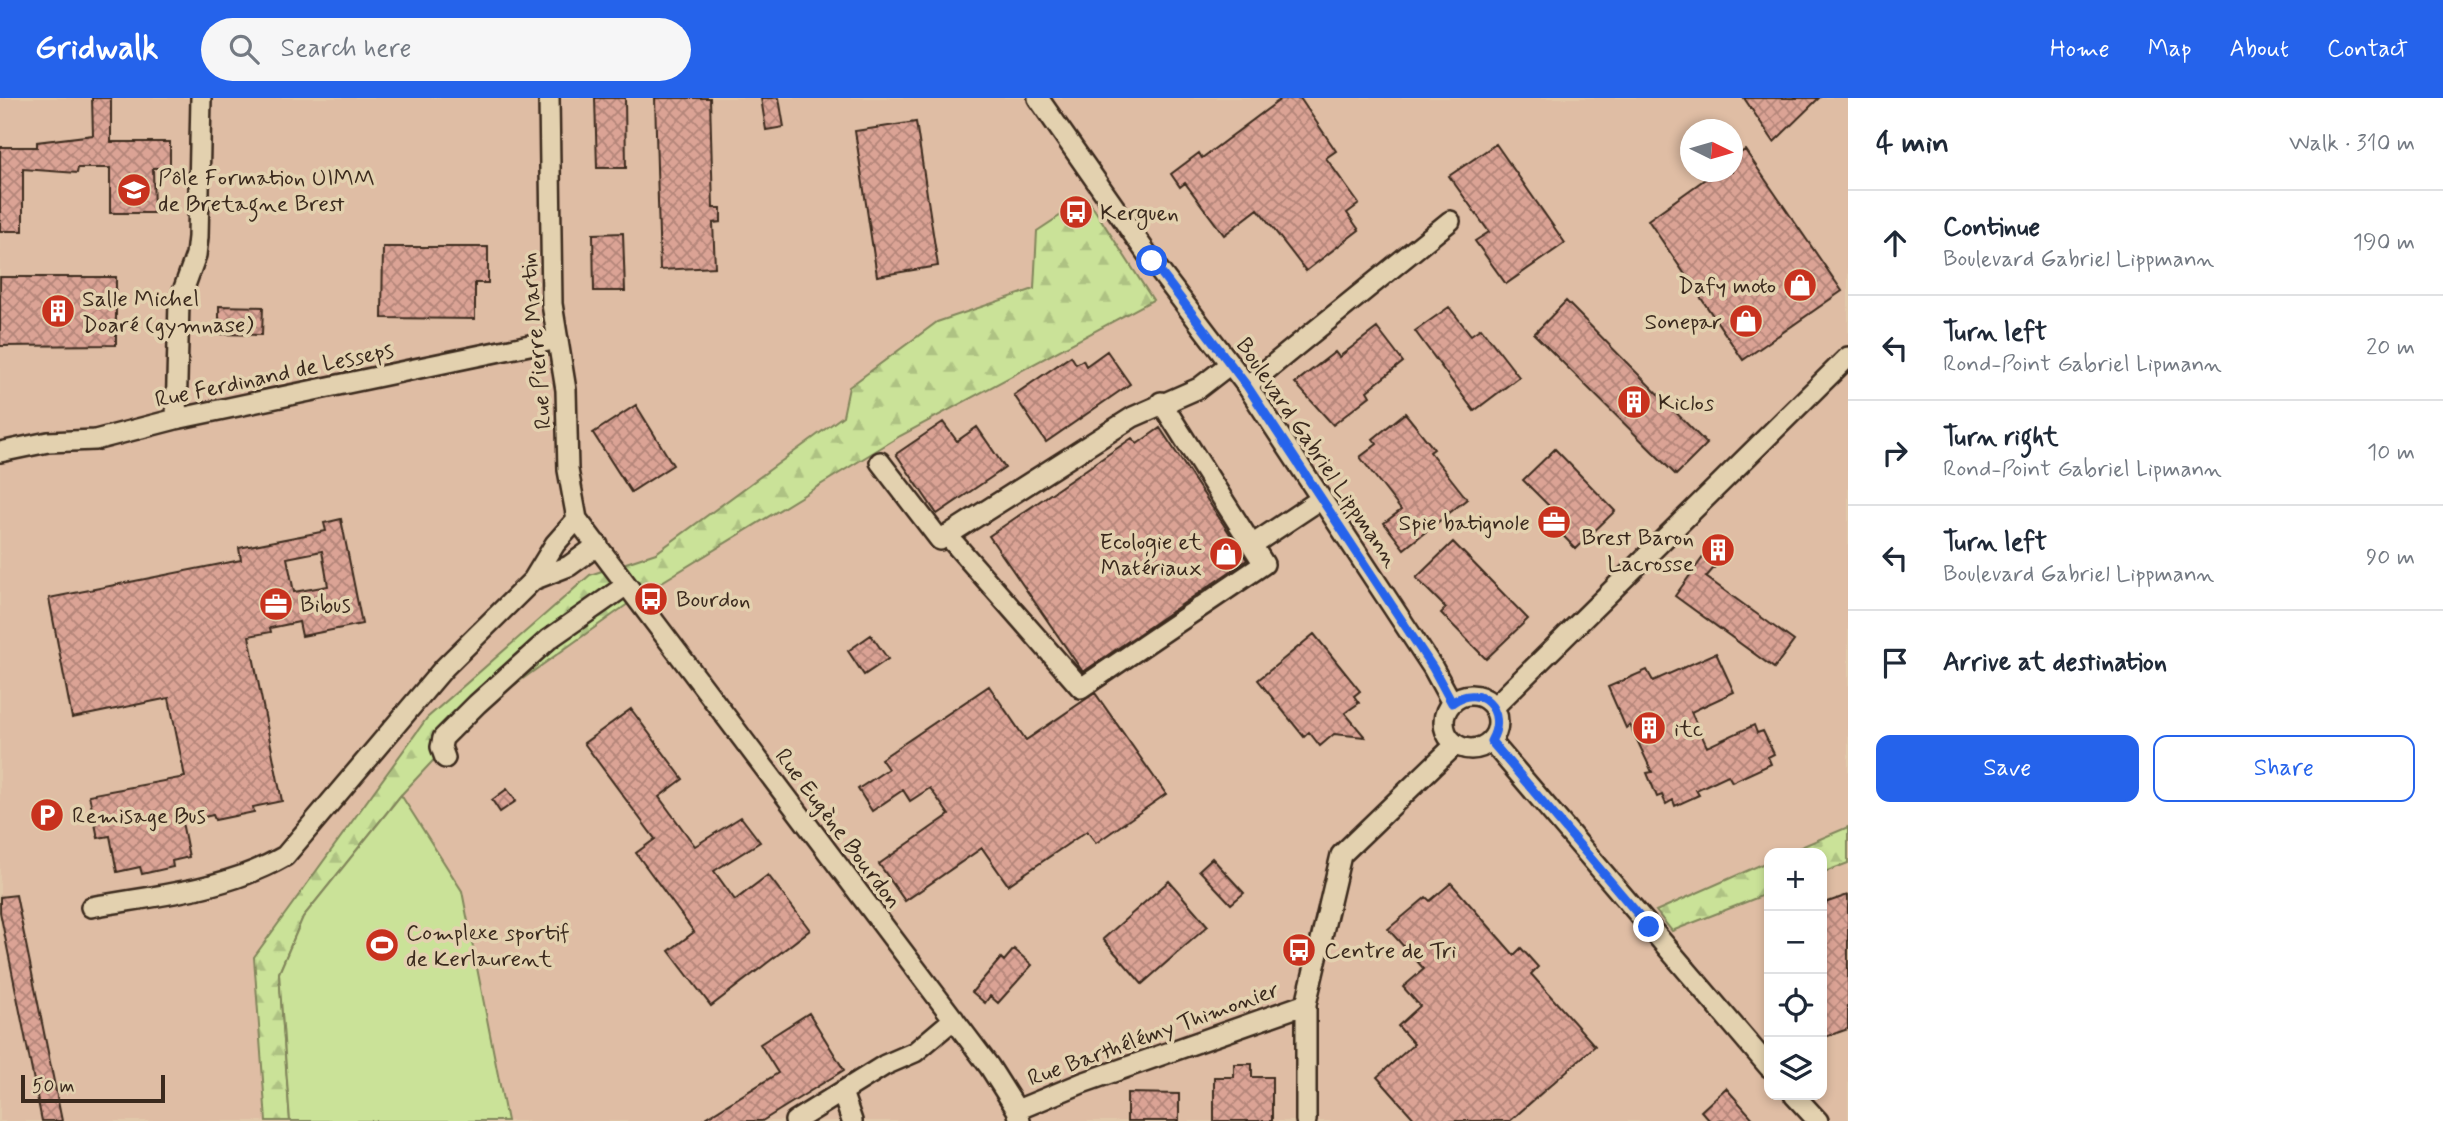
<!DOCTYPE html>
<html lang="en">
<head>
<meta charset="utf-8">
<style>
	body { margin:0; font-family:Mynerve,sans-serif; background:#f6f6f7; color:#1f2937 }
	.controls { position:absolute; right:21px; bottom:21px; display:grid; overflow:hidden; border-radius:14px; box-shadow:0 4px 10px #0003 }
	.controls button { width:63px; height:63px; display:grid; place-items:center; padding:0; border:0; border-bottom:2px solid #e0e1e3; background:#fff; color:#1f2937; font:35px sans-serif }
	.compass { position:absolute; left:1680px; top:21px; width:63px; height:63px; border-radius:50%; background:#fff; box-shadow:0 4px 10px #0003; rotate:95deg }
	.scale { position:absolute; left:21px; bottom:18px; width:144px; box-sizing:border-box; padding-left:7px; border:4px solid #3b2a1e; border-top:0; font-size:19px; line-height:24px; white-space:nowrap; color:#3b2a1e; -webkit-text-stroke:5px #e3d1af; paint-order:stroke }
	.stop { position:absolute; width:21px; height:21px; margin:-16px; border:5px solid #2563eb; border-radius:50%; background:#fff }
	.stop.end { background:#2563eb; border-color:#fff; box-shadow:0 2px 7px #0008 }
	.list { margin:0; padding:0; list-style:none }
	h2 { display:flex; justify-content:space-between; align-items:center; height:91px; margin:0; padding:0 28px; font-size:30px }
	h2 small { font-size:23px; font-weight:400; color:#747a83 }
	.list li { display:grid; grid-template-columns:46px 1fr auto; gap:21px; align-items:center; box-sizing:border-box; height:105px; padding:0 28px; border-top:2px solid #e0e1e3 }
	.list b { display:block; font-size:26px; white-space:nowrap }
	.list p { margin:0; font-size:23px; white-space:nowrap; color:#747a83 }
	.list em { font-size:23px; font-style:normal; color:#747a83 }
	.actions { display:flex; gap:14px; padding:21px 28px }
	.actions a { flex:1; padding:16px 0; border:2px solid #2563eb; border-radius:14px; text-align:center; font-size:24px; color:#2563eb }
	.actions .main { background:#2563eb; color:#fff }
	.icon { flex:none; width:38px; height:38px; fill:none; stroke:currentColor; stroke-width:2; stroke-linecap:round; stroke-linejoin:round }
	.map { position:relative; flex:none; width:1848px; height:1023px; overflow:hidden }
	header { display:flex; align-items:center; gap:42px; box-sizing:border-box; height:98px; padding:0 35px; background:#2563eb; color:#fff }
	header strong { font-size:33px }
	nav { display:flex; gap:38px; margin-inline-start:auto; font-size:24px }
	.search { width:490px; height:63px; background:#f6f6f7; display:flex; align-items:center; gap:18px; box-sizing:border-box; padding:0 24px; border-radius:38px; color:#747a83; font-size:26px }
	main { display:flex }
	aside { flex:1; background:#fff }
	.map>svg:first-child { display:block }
</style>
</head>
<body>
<header>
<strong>Gridwalk</strong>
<div class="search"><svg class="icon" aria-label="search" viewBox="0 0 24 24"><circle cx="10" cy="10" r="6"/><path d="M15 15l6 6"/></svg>Search here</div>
<nav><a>Home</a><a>Map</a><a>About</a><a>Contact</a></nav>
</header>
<main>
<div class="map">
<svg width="1848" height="1023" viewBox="0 0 1848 1023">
	<defs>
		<pattern id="forest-firs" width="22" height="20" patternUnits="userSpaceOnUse" patternTransform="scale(1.75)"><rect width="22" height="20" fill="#cae298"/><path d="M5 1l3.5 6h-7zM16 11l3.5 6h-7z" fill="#aec283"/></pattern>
		<pattern id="building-cross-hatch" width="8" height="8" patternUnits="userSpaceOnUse" patternTransform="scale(1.75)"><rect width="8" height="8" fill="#dba395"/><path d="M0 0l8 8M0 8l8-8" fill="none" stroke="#b38579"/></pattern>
	</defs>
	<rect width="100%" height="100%" fill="#e1c8aa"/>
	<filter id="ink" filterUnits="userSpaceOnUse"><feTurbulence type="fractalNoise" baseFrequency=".0143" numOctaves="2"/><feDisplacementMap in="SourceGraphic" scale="14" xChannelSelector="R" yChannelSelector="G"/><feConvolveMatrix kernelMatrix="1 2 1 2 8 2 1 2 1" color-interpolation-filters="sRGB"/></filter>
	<g filter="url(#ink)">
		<path fill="#dfbda4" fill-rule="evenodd" d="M 0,0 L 1848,0 L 1848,1023 L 507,1023 L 462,793 L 401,697 L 479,612 L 639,498 L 889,344 L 1072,245 L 1037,133 L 1034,191 L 937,224 L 849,289 L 844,318 L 656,455 L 590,477 L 254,859 L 266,1023 L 0,1023 ZM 1690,32 L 1732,32 L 1732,74 L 1690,74 ZM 1769,755 L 1822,755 L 1822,997 L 1769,997 Z"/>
		<path fill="url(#forest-firs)" stroke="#82865b" stroke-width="2" d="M 1087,100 L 1153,202 L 900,338 L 639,498 L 483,609 L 401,697 L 303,819 L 279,875 L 290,1023 L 266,1023 L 254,859 L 427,620 L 590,477 L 656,455 L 843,318 L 849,289 L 937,224 L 1034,191 L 1037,133 Z
			M 1848,729 L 1848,765 L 1822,775 L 1822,755 L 1787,755 Z
			M 1769,763 L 1769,795 L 1672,833 L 1656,813 Z"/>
		<path fill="#cae298" stroke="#82865b" stroke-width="2" d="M 401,697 L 462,793 L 507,1023 L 290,1023 L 279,875 L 303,819 Z"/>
		<path fill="url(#building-cross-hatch)" stroke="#3b2a1e" stroke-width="2" fill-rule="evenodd" d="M 92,0 L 111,0 L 111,44 L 170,44 L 170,70 L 153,70 L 154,115 L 110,115 L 110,70 L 78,70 L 77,75 L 23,71 L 23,133 L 0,133 L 0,49 L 37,49 L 37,44 L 93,37 Z
			M 595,0 L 625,0 L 626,70 L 597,70 Z
			M 655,0 L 710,0 L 713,110 L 721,110 L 721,124 L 713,125 L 715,169 L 660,172 Z
			M 761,0 L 779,0 L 784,29 L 766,32 Z
			M 1300,0 L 1336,53 L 1326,60 L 1359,106 L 1347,115 L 1359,132 L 1306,173 L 1258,111 L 1224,137 L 1185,85 L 1180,89 L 1171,76 L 1199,55 L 1202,60 L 1281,1 Z
			M 1744,0 L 1819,0 L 1774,44 Z
			M 916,24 L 938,168 L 877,178 L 855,33 Z
			M 1496,46 L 1565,145 L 1506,186 L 1475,143 L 1489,134 L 1449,78 Z
			M 1745,52 L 1842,193 L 1743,262 L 1648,122 L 1715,74 L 1732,74 L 1732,61 Z
			M 623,135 L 625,193 L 594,193 L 593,136 Z
			M 383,149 L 488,149 L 488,185 L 475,185 L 475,221 L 382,220 Z
			M 0,179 L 116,179 L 116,247 L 0,248 Z
			M 1566,203 L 1707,346 L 1676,377 L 1534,236 Z
			M 219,208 L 263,209 L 262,237 L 219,236 Z
			M 1449,209 L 1471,237 L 1481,230 L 1519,279 L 1474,313 L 1415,233 Z
			M 1377,230 L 1403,264 L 1367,293 L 1370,298 L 1333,327 L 1295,285 L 1335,254 L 1339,259 Z
			M 1107,253 L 1130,286 L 1046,344 L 1014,297 L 1071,258 L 1076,266 L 1083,262 L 1086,268 Z
			M 636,307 L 673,367 L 631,394 L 593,335 Z
			M 1405,315 L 1434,351 L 1430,354 L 1467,401 L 1404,451 L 1384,425 L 1401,412 L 1360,359 L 1377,346 L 1373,341 Z
			M 943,324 L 957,343 L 977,329 L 1005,370 L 937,416 L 896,356 Z
			M 1160,330 L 1247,462 L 1083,574 L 989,438 L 1132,340 L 1137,346 Z
			M 1555,351 L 1615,413 L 1576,451 L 1546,420 L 1554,413 L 1523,382 Z
			M 341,421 L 362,526 L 302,538 L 299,524 L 270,530 L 271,534 L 249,538 L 282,703 L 253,709 L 254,714 L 215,722 L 213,717 L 182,724 L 189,759 L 172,763 L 173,769 L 142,776 L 140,769 L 117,774 L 110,738 L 98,740 L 89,697 L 185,679 L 169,600 L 72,620 L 49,500 L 241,462 L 239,450 L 326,433 L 324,425 ZM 322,453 L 328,488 L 294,494 L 287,460 Z
			M 1453,444 L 1528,521 L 1486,561 L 1441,515 L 1446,510 L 1416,480 Z
			M 1714,444 L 1727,455 L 1706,479 L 1794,543 L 1774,570 L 1675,498 Z
			M 1314,536 L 1360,593 L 1354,598 L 1359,605 L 1345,615 L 1365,639 L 1334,636 L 1320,648 L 1309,634 L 1304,639 L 1258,582 Z
			M 871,537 L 888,561 L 864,577 L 848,553 Z
			M 1716,555 L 1734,594 L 1691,614 L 1707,649 L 1754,627 L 1757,635 L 1763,633 L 1774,656 L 1768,659 L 1771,666 L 1732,684 L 1728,677 L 1696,692 L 1699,697 L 1675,708 L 1673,702 L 1666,706 L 1662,697 L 1657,699 L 1647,675 L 1652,674 L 1630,627 L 1626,630 L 1608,589 L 1647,572 L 1653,583 Z
			M 989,588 L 1026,642 L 1095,595 L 1166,696 L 1096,745 L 1087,733 L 1008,787 L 982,750 L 905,803 L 879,766 L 949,717 L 930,690 L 910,703 L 903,692 L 872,713 L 858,691 L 888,671 L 881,661 Z
			M 631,611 L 683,681 L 659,699 L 695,748 L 741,719 L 760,744 L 714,773 L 735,802 L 768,777 L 810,832 L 711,908 L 669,853 L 694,834 L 636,755 L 655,741 L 584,645 Z
			M 507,691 L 516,703 L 500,714 L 492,702 Z
			M 1212,760 L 1244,795 L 1231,806 L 1199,772 Z
			M 1169,783 L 1208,828 L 1142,886 L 1103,841 Z
			M 1451,785 L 1514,857 L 1521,850 L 1538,869 L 1531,876 L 1595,948 L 1510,1023 L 1416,1023 L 1377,979 L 1414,946 L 1398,928 L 1420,908 L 1403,889 L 1424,871 L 1388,831 L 1426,799 L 1430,803 Z
			M 16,797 L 62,1023 L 42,1023 L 0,814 L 0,799 Z
			M 1848,797 L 1848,931 L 1822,940 L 1822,806 Z
			M 1014,851 L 1032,867 L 998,905 L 990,898 L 985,905 L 972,894 L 1001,860 L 1004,863 Z
			M 809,915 L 844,972 L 762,1023 L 701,1023 L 778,975 L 760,946 Z
			M 1234,966 L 1252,966 L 1252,979 L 1272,979 L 1272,1023 L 1214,1023 L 1214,979 L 1234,979 Z
			M 1726,990 L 1755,1023 L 1710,1023 L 1701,1013 Z
			M 1127,995 L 1179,996 L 1179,1023 L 1127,1023 Z"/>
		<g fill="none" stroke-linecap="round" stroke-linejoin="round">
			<g stroke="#3b2a1e" stroke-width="24">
				<path id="minor" d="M 549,0 L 552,206 L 566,292 L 568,372 L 577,421 L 989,968 L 1017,1012 L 1020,1023
					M 1038,0 L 1152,163 L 1247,288 L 1433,570 L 1452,605
					M 1247,288 L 1450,123
					M 176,321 L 179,204 L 196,157 L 198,139 L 201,0
					M 0,354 L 48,344 L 95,342 L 176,321 L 558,241
					M 880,364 L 940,442 L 1133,319 L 1199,290 L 1230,266
					M 947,437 L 1081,590 L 1264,466 L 1161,304
					M 1252,447 L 1321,401
					M 533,482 L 569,468 L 598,447
					M1444 624a27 27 0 1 1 54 0a27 27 0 1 1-54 0Z
					M 1494,609 L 1848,259
					M 1491,643 L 1769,969
					M 445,660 L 441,649 L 443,640 L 477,606 L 549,541 L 625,488
					M 91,809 C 158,797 226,792 285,758 L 444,570 L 533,482 L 555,446 L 577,421
					M 842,994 L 852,1023
					M 1794,997 L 1818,1023
					M 1017,1012 L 1082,985 L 1306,906
					M 795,1023 L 885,967 L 915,954 L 954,921
					M 1306,1023 L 1306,906 L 1341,757 L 1455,647"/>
			</g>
			<use href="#minor" stroke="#e3d1af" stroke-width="19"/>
		</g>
	</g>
	<g fill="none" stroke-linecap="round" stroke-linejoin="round" filter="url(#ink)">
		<path stroke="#2563eb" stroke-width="9" d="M 1152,163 L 1247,288 L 1433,570 L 1452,605 C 1480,584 1509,613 1491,643 L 1649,829"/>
	</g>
	<defs>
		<g id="school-disc" transform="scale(1.75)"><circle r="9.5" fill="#c8321e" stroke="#e3d1af"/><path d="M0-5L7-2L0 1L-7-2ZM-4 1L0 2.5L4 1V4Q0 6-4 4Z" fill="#fff"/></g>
		<g id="bus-disc" transform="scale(1.75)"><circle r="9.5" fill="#c8321e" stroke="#e3d1af"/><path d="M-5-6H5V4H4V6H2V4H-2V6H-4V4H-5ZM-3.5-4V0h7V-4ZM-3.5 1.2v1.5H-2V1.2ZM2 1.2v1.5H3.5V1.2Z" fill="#fff"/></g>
		<g id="shop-disc" transform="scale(1.75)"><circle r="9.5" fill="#c8321e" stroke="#e3d1af"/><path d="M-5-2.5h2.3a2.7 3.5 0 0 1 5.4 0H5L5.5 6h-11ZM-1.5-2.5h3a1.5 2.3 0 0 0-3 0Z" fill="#fff"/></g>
		<g id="building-disc" transform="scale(1.75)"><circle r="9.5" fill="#c8321e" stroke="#e3d1af"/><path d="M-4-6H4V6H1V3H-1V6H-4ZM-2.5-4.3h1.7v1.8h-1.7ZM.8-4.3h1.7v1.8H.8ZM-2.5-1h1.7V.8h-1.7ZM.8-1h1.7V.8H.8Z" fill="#fff"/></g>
		<g id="office-disc" transform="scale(1.75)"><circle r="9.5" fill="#c8321e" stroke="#e3d1af"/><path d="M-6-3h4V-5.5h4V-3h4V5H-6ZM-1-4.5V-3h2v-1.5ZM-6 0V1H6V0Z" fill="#fff"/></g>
		<g id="parking-disc" transform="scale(1.75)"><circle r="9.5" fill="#c8321e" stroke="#e3d1af"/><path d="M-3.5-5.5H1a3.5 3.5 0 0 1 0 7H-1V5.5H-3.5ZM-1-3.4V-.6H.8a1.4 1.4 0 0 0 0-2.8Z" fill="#fff"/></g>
		<g id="stadium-disc" transform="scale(1.75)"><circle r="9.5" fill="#c8321e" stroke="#e3d1af"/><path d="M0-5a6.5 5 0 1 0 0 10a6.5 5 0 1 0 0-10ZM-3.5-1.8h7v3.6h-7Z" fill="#fff"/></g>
	</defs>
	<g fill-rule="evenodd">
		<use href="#school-disc" x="134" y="92"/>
		<use href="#bus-disc" x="1076" y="114"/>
		<use href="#shop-disc" x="1800" y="187"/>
		<use href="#building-disc" x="58" y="213"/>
		<use href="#shop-disc" x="1746" y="223"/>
		<use href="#building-disc" x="1634" y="304"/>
		<use href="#office-disc" x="1554" y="424"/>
		<use href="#building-disc" x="1718" y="452"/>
		<use href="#shop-disc" x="1226" y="456"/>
		<use href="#bus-disc" x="651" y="501"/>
		<use href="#office-disc" x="276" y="506"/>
		<use href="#building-disc" x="1649" y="630"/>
		<use href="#parking-disc" x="47" y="717"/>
		<use href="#stadium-disc" x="382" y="847"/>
		<use href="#bus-disc" x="1299" y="852"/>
	</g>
	<g text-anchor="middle" stroke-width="7" stroke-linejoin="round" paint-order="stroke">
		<g font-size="23" fill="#3b2a1e" stroke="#e3d1af" text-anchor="start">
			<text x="158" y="87">Pôle Formation UIMM<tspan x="158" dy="26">de Bretagne Brest</tspan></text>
			<text x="1100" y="122">Kerguen</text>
			<text x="1776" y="195" text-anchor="end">Dafy moto</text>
			<text x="82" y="208">Salle Michel<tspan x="82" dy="26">Doaré (gymnase)</tspan></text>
			<text x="1722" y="231" text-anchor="end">Sonepar</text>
			<text x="1658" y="312">Kiclos</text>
			<text x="1530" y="432" text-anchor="end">Spie batignole</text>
			<text x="1694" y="447" text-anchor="end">Brest Baron<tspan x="1694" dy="26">Lacrosse</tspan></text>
			<text x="1202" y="451" text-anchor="end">Ecologie et<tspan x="1202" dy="26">Matériaux</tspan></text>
			<text x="676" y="509">Bourdon</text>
			<text x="300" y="514">Bibus</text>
			<text x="1674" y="638">itc</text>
			<text x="72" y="725">Remisage Bus</text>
			<text x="406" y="842">Complexe sportif<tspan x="406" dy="26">de Kerlaurent</tspan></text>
			<text x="1324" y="860">Centre de Tri</text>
		</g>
		<g font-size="23" fill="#3b2a1e" stroke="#e3d1af">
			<text transform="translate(535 243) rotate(-95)" y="8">Rue Pierre Martin</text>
			<text transform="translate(274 276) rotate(-12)" y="8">Rue Ferdinand de Lesseps</text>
			<text transform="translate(1318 354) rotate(56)" y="8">Boulevard Gabriel Lippmann</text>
			<text transform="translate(839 730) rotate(53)" y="8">Rue Eugène Bourdon</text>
			<text transform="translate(1153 935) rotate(-20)" y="8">Rue Barthélémy Thimonier</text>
		</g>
	</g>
</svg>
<div class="controls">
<button>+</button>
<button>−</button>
<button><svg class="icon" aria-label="locate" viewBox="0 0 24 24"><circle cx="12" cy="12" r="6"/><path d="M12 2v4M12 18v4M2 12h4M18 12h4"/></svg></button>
<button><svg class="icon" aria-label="layers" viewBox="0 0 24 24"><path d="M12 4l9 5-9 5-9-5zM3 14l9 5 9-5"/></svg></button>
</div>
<svg class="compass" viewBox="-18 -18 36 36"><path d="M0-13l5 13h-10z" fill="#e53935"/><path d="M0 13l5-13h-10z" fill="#747a83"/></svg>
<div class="scale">50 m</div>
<div class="stop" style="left:1152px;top:163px"></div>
<div class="stop end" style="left:1649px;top:829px"></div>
</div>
<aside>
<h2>4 min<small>Walk · 310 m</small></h2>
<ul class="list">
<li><svg class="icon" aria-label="ahead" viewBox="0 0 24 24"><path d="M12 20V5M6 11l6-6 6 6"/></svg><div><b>Continue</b><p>Boulevard Gabriel Lippmann</p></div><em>190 m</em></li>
<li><svg class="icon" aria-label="left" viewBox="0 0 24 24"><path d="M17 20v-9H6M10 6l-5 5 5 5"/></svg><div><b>Turn left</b><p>Rond-Point Gabriel Lipmann</p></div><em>20 m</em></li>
<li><svg class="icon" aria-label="right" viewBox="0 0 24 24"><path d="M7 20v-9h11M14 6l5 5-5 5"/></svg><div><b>Turn right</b><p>Rond-Point Gabriel Lipmann</p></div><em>10 m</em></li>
<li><svg class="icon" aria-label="left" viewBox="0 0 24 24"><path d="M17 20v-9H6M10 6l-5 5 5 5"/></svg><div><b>Turn left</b><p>Boulevard Gabriel Lippmann</p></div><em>90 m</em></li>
<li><svg class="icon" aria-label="arrive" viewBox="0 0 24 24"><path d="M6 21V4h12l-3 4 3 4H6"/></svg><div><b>Arrive at destination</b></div></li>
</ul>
<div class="actions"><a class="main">Save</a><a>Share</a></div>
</aside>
</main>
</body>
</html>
